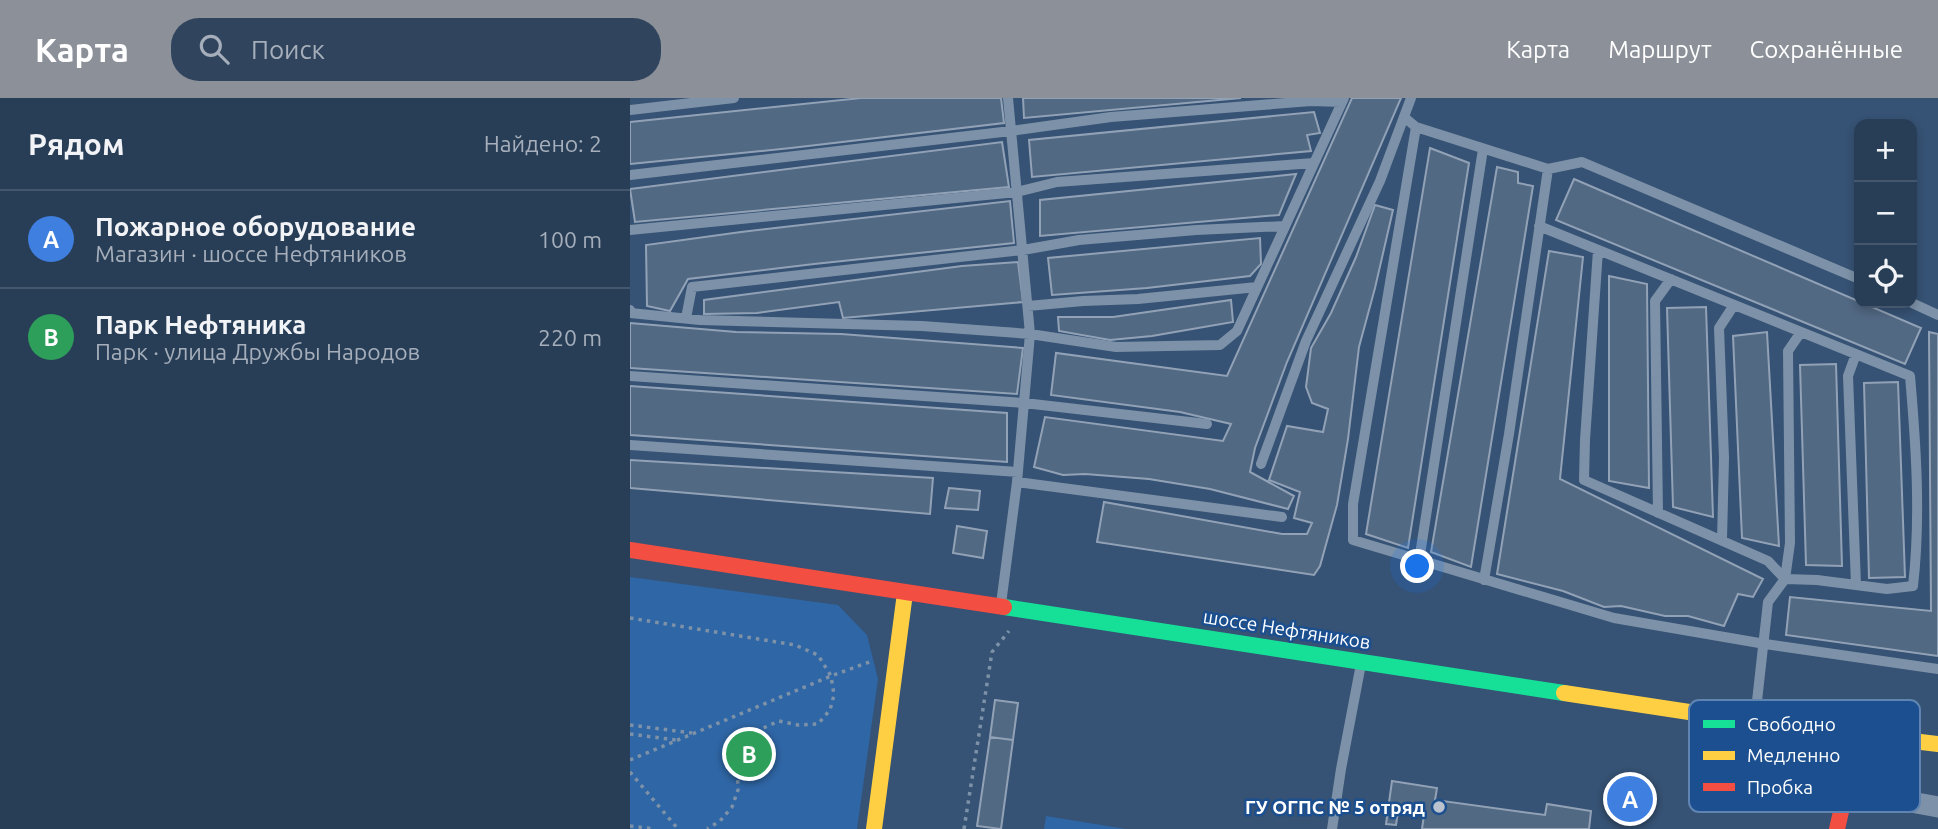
<!DOCTYPE html>
<html lang="ru">
<head>
<meta charset="utf-8">
<style>
	body { margin:0; font-family:Ubuntu,sans-serif; background:#30455d; color:#f1f3f6 }
	.controls { position:absolute; right:21px; top:21px; display:grid; overflow:hidden; border-radius:14px; box-shadow:0 4px 10px #0003 }
	.controls button { width:63px; height:63px; display:grid; place-items:center; padding:0; border:0; border-bottom:2px solid #44576d; background:#283e57; color:#f1f3f6; font:35px sans-serif }
	.you { position:absolute; left:788px; top:469px; width:24px; height:24px; margin:-18px; border:5px solid #fff; border-radius:50%; background:#1a73e8; box-shadow:0 0 0 10px #1a73e833 }
	.badge { display:grid; place-items:center; width:46px; height:46px; border-radius:50%; background:#8c9099; color:#fff; font-size:23px; font-weight:700 }
	.pin { position:absolute; translate:-50% -50%; border:4px solid #fff; box-shadow:0 2px 7px #0006 }
	.list { margin:0; padding:0; list-style:none }
	h2 { display:flex; justify-content:space-between; align-items:center; height:91px; margin:0; padding:0 28px; font-size:30px }
	h2 small { font-size:23px; font-weight:400; color:#a5aeba }
	.list li { display:grid; grid-template-columns:46px 1fr auto; gap:21px; align-items:center; box-sizing:border-box; height:98px; padding:0 28px; border-top:2px solid #44576d }
	.list b { display:block; font-size:26px; white-space:nowrap }
	.list p { margin:0; font-size:23px; white-space:nowrap; color:#a5aeba }
	.list em { font-size:23px; font-style:normal; color:#a5aeba }
	.icon { flex:none; width:38px; height:38px; fill:none; stroke:currentColor; stroke-width:2; stroke-linecap:round; stroke-linejoin:round }
	.map { position:relative; flex:none; width:1308px; height:731px; overflow:hidden }
	header { display:flex; align-items:center; gap:42px; box-sizing:border-box; height:98px; padding:0 35px; background:#8c9099; color:#fff }
	header strong { font-size:33px }
	nav { display:flex; gap:38px; margin-inline-start:auto; font-size:24px }
	.search { width:490px; height:63px; background:#30455d; display:flex; align-items:center; gap:18px; box-sizing:border-box; padding:0 24px; border-radius:28px; color:#a5aeba; font-size:26px }
	main { display:flex }
	aside { flex:1; background:#283e57 }
	.map>svg:first-child { display:block }
</style>
</head>
<body>
<header>
<strong>Карта</strong>
<div class="search"><svg class="icon" aria-label="search" viewBox="0 0 24 24"><circle cx="10" cy="10" r="6"/><path d="M15 15l6 6"/></svg>Поиск</div>
<nav><a>Карта</a><a>Маршрут</a><a>Сохранённые</a></nav>
</header>
<main>
<aside>
<h2>Рядом<small>Найдено: 2</small></h2>
<ul class="list">
<li><span class="badge" style="background:#3f7fe0">A</span><div><b>Пожарное оборудование</b><p>Магазин · шоссе Нефтяников</p></div><em>100 m</em></li>
<li><span class="badge" style="background:#2e9e5b">B</span><div><b>Парк Нефтяника</b><p>Парк · улица Дружбы Народов</p></div><em>220 m</em></li>
</ul>
</aside>
<div class="map">
<svg width="1308" height="731" viewBox="0 0 1308 731">
	<rect width="100%" height="100%" fill="#365274"/>
	<path fill="#2f66a5" d="M 0,479 L 208,507 L 237,537 L 248,581 L 227,731 L 0,731 Z
		M 416,718 L 496,731 L 414,731 Z"/>
	<path fill="#526984" stroke="#92a2b6" stroke-width="2" d="M 231,0 L 371,0 L 374,25 L 161,50 L 0,66 L 0,24 Z
		M 393,0 L 611,0 L 394,20 Z
		M 722,0 L 771,0 L 657,264 L 625,350 L 620,374 L 664,398 L 658,411 L 580,391 L 519,381 L 455,376 L 433,377 L 404,369 L 415,319 L 593,343 L 601,326 L 550,314 L 421,297 L 426,255 L 597,278 Z
		M 684,14 L 690,35 L 677,37 L 681,53 L 402,79 L 399,42 Z
		M 372,44 L 379,89 L 5,124 L 0,91 Z
		M 800,50 L 839,65 L 778,450 L 736,436 Z
		M 867,69 L 888,74 L 888,85 L 903,88 L 841,469 L 801,454 Z
		M 666,76 L 649,117 L 410,138 L 410,102 Z
		M 944,81 L 1291,230 L 1275,266 L 926,122 Z
		M 380,103 L 384,145 L 184,166 L 58,181 L 40,213 L 17,208 L 16,147 L 111,134 Z
		M 745,107 L 763,112 L 745,190 L 729,249 L 718,341 L 707,407 L 690,468 L 684,477 L 467,444 L 474,404 L 652,436 L 677,436 L 682,425 L 664,420 L 670,394 L 639,382 L 657,328 L 693,334 L 698,311 L 682,305 L 676,289 L 681,250 L 701,215 L 726,159 Z
		M 630,140 L 631,166 L 620,178 L 517,190 L 422,197 L 418,160 Z
		M 919,153 L 953,159 L 930,381 L 1133,481 L 1123,499 L 1108,496 L 1094,528 L 1058,518 L 1035,518 L 991,508 L 974,509 L 933,493 L 867,476 Z
		M 388,164 L 393,204 L 213,220 L 209,204 L 127,215 L 74,216 L 74,202 L 332,168 Z
		M 979,178 L 1017,186 L 1019,390 L 979,383 Z
		M 601,202 L 603,224 L 522,238 L 480,242 L 429,233 L 428,219 L 483,219 Z
		M 1076,209 L 1083,419 L 1043,409 L 1037,210 Z
		M 0,225 L 106,234 L 211,236 L 393,250 L 387,296 L 0,270 Z
		M 1137,234 L 1149,448 L 1112,440 L 1103,238 Z
		M 1299,234 L 1308,236 L 1308,558 L 1156,537 L 1160,499 L 1301,513 Z
		M 1206,266 L 1212,468 L 1176,467 L 1170,267 Z
		M 1268,284 L 1275,479 L 1239,480 L 1234,285 Z
		M 0,288 L 377,315 L 377,364 L 0,337 Z
		M 0,362 L 303,380 L 300,416 L 0,390 Z
		M 319,390 L 350,393 L 348,412 L 315,410 Z
		M 327,428 L 357,433 L 353,460 L 323,455 Z
		M 365,602 L 388,605 L 383,642 L 360,639 Z
		M 360,639 L 383,642 L 371,731 L 347,728 Z
		M 762,683 L 807,690 L 805,702 L 915,717 L 917,706 L 961,713 L 959,731 L 792,731 L 794,717 L 768,714 L 766,727 L 756,726 Z
		M 981,688 L 1022,693 L 1020,714 L 978,709 Z"/>
	<g fill="none" stroke-linecap="round" stroke-linejoin="round">
		<path stroke="#7d92a8" stroke-width="3.5" stroke-dasharray="3.5 5" stroke-linecap="butt" d="M 0,520 L 165,547 L 188,557 L 201,578 L 204,597 L 200,612 L 188,626 L 168,627 L 149,623 L 129,632 L 115,642 L 107,656 L 108,692 L 102,709 L 90,723 L 77,731
			M 0,627 L 62,635
			M 0,636 L 46,642
			M 0,662 L 201,578 L 242,563
			M 0,674 L 48,731
			M 0,728 L 25,731
			M 334,731 L 362,554 L 379,533"/>
		<path stroke="#7d92a8" stroke-width="10" d="M 0,12 L 104,0
			M 774,19 L 786,29 L 723,406 L 723,442 L 984,520 L 1135,546 L 1308,571
			M 786,29 L 918,71 L 952,64 L 1229,181
			M 0,77 L 381,33 L 481,19 L 681,3 L 712,4
			M 909,128 L 1280,278 C 1286,347 1291,419 1283,488 L 1257,491 L 1187,482 L 1155,481 L 1138,504 L 1125,621
			M 0,132 L 387,94 L 427,84 L 684,65
			M 968,152 L 955,342 L 954,382 L 1138,463 L 1155,481
			M 1282,205 L 1308,217
			M 398,208 L 453,203 L 508,201 L 627,189
			M 0,212 L 0,215 L 70,222 L 292,228 L 400,236 L 486,249 L 590,247 L 607,233 L 714,0
			M 56,220 L 62,189 L 393,152 L 449,142 L 566,132 L 655,128
			M 1226,256 L 1218,278 L 1226,487
			M 0,278 L 394,305 L 577,326
			M 0,347 L 388,374
			M 631,366 L 676,243 L 750,83 L 781,0
			M 387,384 L 652,419
			M 1028,415 L 1025,203 L 1041,181
			M 1092,442 L 1094,360 L 1089,230 L 1104,207
			M 789,463 L 853,51
			M 1155,481 L 1160,445 L 1158,253 L 1171,234
			M 854,482 L 879,336 L 918,71
			M 371,506 L 387,384 L 400,236 L 378,0
			M 702,731 L 711,671 L 731,566"/>
		<path stroke="#7d92a8" stroke-width="21" d="M 1216,692 L 1308,709"/>
		<path stroke="#16e098" stroke-width="16" d="M 374,509 L 934,595"/>
		<path stroke="#ffcf43" stroke-width="16" d="M 934,595 L 1125,624 L 1308,646
			M 244,731 L 275,495"/>
		<path stroke="#f24e42" stroke-width="16" d="M 0,452 L 374,509
			M 1207,731 L 1216,692 L 1220,635"/>
	</g>
	<circle fill="#b9c2ce" stroke="#1b4f8f" stroke-width="2.5" cx="809" cy="709" r="7"/>
	<g text-anchor="middle" stroke-width="5" stroke-linejoin="round" paint-order="stroke">
		<g font-size="19" fill="#fff" stroke="#1b4f8f">
			<text transform="translate(657 531) rotate(9)" y="7">шоссе Нефтяников</text>
		</g>
		<g font-size="19" font-weight="bold" fill="#fff" stroke="#1b4f8f" text-anchor="end">
			<text x="795" y="716">ГУ ОГПС № 5 отряд</text>
		</g>
	</g>
	<rect x="1059" y="602" width="231" height="112" rx="10" fill="#1b4f8f" stroke="#5f84b1" stroke-width="2"/>
	<rect x="1073" y="622" width="32" height="8" fill="#16e098"/>
	<rect x="1073" y="653" width="32" height="9" fill="#ffcf43"/>
	<rect x="1073" y="685" width="32" height="8" fill="#f24e42"/>
	<g font-size="19" fill="#fff">
		<text x="1117" y="633">Свободно</text>
		<text x="1117" y="664">Медленно</text>
		<text x="1117" y="696">Пробка</text>
	</g>
</svg>
<div class="controls">
<button>+</button>
<button>−</button>
<button><svg class="icon" aria-label="locate" viewBox="0 0 24 24"><circle cx="12" cy="12" r="6"/><path d="M12 2v4M12 18v4M2 12h4M18 12h4"/></svg></button>
</div>
<div class="you"></div>
<div class="pin badge" style="left:1000px;top:701px;background:#3f7fe0">A</div>
<div class="pin badge" style="left:119px;top:656px;background:#2e9e5b">B</div>
</div>
</main>
</body>
</html>
